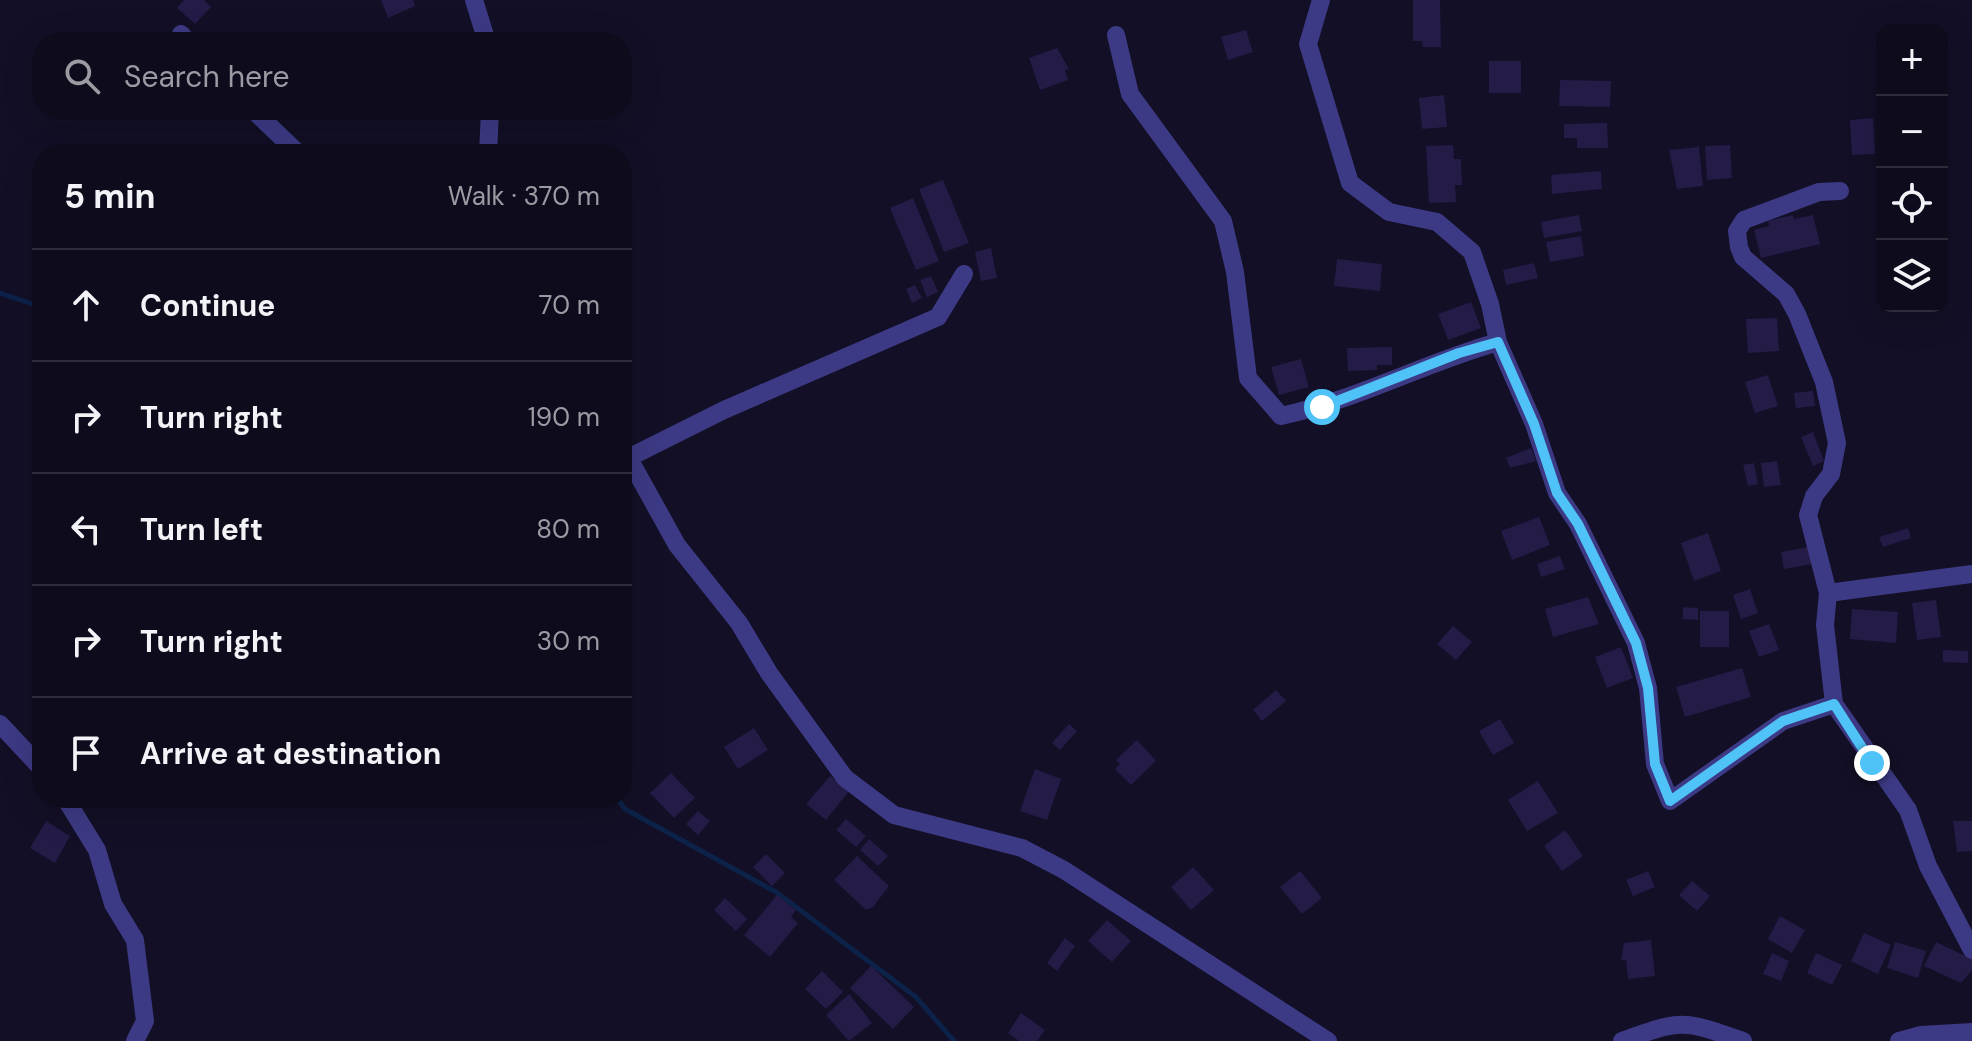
<!DOCTYPE html>
<html lang="en">
<head>
<meta charset="utf-8">
<style>
	body { margin:0; font-family:"DM Sans",sans-serif; background:#1c1929; color:#f1f3f6 }
	.controls { position:absolute; right:24px; top:24px; display:grid; overflow:hidden; border-radius:16px; box-shadow:0 8px 32px #0002 }
	.controls button { width:72px; height:72px; display:grid; place-items:center; padding:0; border:0; border-bottom:2px solid #2e2b3b; background:#0e0b1c; color:#f1f3f6; font:40px sans-serif }
	.stop { position:absolute; width:24px; height:24px; margin:-18px; border:6px solid #4fc3f7; border-radius:50%; background:#fff }
	.stop.end { background:#4fc3f7; border-color:#fff; box-shadow:0 2px 8px #0008 }
	.list { margin:0; padding:0; list-style:none }
	h2 { display:flex; justify-content:space-between; align-items:center; height:104px; margin:0; padding:0 32px; font-size:34px }
	h2 small { font-size:26px; font-weight:400; color:#9b9ba3 }
	.list li { display:grid; grid-template-columns:52px 1fr auto; gap:24px; align-items:center; box-sizing:border-box; height:112px; padding:0 32px; border-top:2px solid #2e2b3b }
	.list b { display:block; font-size:30px; white-space:nowrap }
	.list em { font-size:26px; font-style:normal; color:#9b9ba3 }
	.icon { flex:none; width:44px; height:44px; fill:none; stroke:currentColor; stroke-width:2; stroke-linecap:round; stroke-linejoin:round }
	.map { position:relative; flex:none; width:1972px; height:1041px; overflow:hidden }
	.search { position:absolute; background:#0e0b1c; box-shadow:0 8px 32px #0002; left:32px; top:32px; width:600px; height:88px; display:flex; align-items:center; gap:20px; box-sizing:border-box; padding:0 28px; border-radius:32px; color:#9b9ba3; font-size:30px }
	.panel { position:absolute; background:#0e0b1c; box-shadow:0 8px 32px #0002; left:32px; top:144px; width:600px; height:664px; border-radius:32px }
	.map>svg:first-child { display:block }
</style>
</head>
<body>
<div class="map">
<svg width="1972" height="1041" viewBox="0 0 1972 1041">
	<rect width="100%" height="100%" fill="#130f26"/>
	<g fill="none" stroke-linecap="round" stroke-linejoin="round">
		<path stroke="#0c2248" stroke-width="5" d="M 0,293 L 42,307
			M 617,798 L 625,809 L 776,892 L 916,997 L 954,1041"/>
	</g>
	<path fill="#241b47" d="M 184,0 L 204,0 L 211,7 L 195,24 L 177,8 Z
		M 381,0 L 413,0 L 415,6 L 388,18 Z
		M 1413,0 L 1440,0 L 1441,47 L 1423,47 L 1422,41 L 1413,41 Z
		M 1246,30 L 1253,52 L 1228,60 L 1221,37 Z
		M 1057,48 L 1069,69 L 1065,70 L 1068,80 L 1040,90 L 1029,58 Z
		M 1489,61 L 1521,61 L 1521,93 L 1489,93 Z
		M 1560,80 L 1611,81 L 1610,107 L 1559,106 Z
		M 1444,95 L 1447,127 L 1422,129 L 1419,98 Z
		M 1873,118 L 1875,154 L 1852,155 L 1850,120 Z
		M 1607,123 L 1608,148 L 1577,148 L 1577,138 L 1564,138 L 1564,124 Z
		M 1453,145 L 1454,159 L 1461,159 L 1462,185 L 1455,185 L 1456,202 L 1429,203 L 1426,146 Z
		M 1730,145 L 1732,178 L 1707,180 L 1705,146 Z
		M 1699,147 L 1703,186 L 1677,189 L 1669,150 Z
		M 1601,171 L 1602,189 L 1552,194 L 1551,175 Z
		M 943,180 L 969,243 L 944,252 L 919,189 Z
		M 913,198 L 939,261 L 916,270 L 890,208 Z
		M 1579,215 L 1582,231 L 1544,238 L 1541,222 Z
		M 1793,215 L 1794,219 L 1813,215 L 1820,244 L 1761,258 L 1754,230 L 1769,226 L 1768,221 Z
		M 1581,236 L 1584,256 L 1550,262 L 1546,242 Z
		M 991,248 L 997,278 L 981,281 L 975,252 Z
		M 1337,259 L 1382,264 L 1380,291 L 1334,286 Z
		M 1534,263 L 1538,278 L 1506,285 L 1503,270 Z
		M 931,276 L 938,292 L 927,297 L 920,280 Z
		M 915,285 L 922,298 L 912,303 L 906,289 Z
		M 1471,302 L 1481,328 L 1448,340 L 1438,314 Z
		M 1777,318 L 1779,351 L 1748,353 L 1746,319 Z
		M 1392,347 L 1392,365 L 1377,365 L 1377,370 L 1348,371 L 1347,348 Z
		M 1301,359 L 1309,387 L 1279,395 L 1271,367 Z
		M 1768,375 L 1778,406 L 1755,413 L 1745,382 Z
		M 1813,391 L 1815,406 L 1796,408 L 1794,393 Z
		M 1813,432 L 1824,461 L 1813,466 L 1801,437 Z
		M 1531,448 L 1536,461 L 1510,468 L 1506,458 Z
		M 1777,461 L 1781,485 L 1764,487 L 1761,463 Z
		M 1754,463 L 1758,484 L 1748,486 L 1743,465 Z
		M 1539,517 L 1550,545 L 1512,560 L 1501,531 Z
		M 1908,528 L 1911,538 L 1883,547 L 1879,537 Z
		M 1708,533 L 1721,571 L 1694,581 L 1681,543 Z
		M 1809,547 L 1812,564 L 1784,569 L 1781,552 Z
		M 1560,556 L 1565,569 L 1541,577 L 1537,564 Z
		M 1750,589 L 1758,613 L 1741,619 L 1733,595 Z
		M 1588,597 L 1599,624 L 1553,637 L 1545,609 Z
		M 1936,600 L 1941,637 L 1917,640 L 1912,603 Z
		M 1683,607 L 1698,608 L 1698,620 L 1683,619 Z
		M 1852,609 L 1898,612 L 1896,643 L 1850,639 Z
		M 1700,611 L 1729,611 L 1729,647 L 1700,647 Z
		M 1769,624 L 1779,650 L 1759,657 L 1749,631 Z
		M 1453,626 L 1472,642 L 1456,660 L 1437,644 Z
		M 1621,647 L 1633,678 L 1607,688 L 1595,657 Z
		M 1943,650 L 1968,651 L 1968,663 L 1943,662 Z
		M 1742,668 L 1751,697 L 1685,717 L 1676,687 Z
		M 1276,690 L 1286,701 L 1262,721 L 1253,710 Z
		M 1500,719 L 1514,743 L 1493,755 L 1479,731 Z
		M 1069,724 L 1077,731 L 1060,750 L 1052,743 Z
		M 754,728 L 768,750 L 738,769 L 724,747 Z
		M 1137,740 L 1156,761 L 1131,785 L 1115,769 L 1120,764 L 1116,760 Z
		M 1035,769 L 1061,779 L 1047,820 L 1020,811 Z
		M 671,773 L 695,798 L 674,818 L 650,793 Z
		M 830,776 L 849,791 L 826,820 L 806,804 Z
		M 1538,781 L 1558,813 L 1527,831 L 1508,800 Z
		M 698,811 L 710,821 L 698,835 L 686,824 Z
		M 846,819 L 866,836 L 856,847 L 836,830 Z
		M 46,821 L 70,836 L 55,863 L 30,848 Z
		M 1953,821 L 1972,821 L 1972,851 L 1957,852 Z
		M 1565,830 L 1583,856 L 1562,871 L 1544,846 Z
		M 869,839 L 888,856 L 878,866 L 860,850 Z
		M 766,854 L 785,873 L 772,886 L 753,867 Z
		M 857,856 L 889,886 L 873,907 L 866,910 L 834,880 Z
		M 1193,867 L 1214,890 L 1191,910 L 1171,887 Z
		M 1300,871 L 1322,898 L 1302,914 L 1280,887 Z
		M 1648,871 L 1655,887 L 1633,896 L 1626,880 Z
		M 1692,881 L 1710,896 L 1697,911 L 1679,895 Z
		M 777,895 L 796,910 L 791,917 L 798,923 L 770,957 L 744,935 Z
		M 725,898 L 747,919 L 736,931 L 714,910 Z
		M 1780,916 L 1805,930 L 1792,953 L 1768,939 Z
		M 1107,920 L 1131,941 L 1112,962 L 1088,941 Z
		M 1864,933 L 1891,945 L 1878,974 L 1851,961 Z
		M 1065,938 L 1075,946 L 1057,971 L 1047,963 Z
		M 1651,940 L 1655,976 L 1628,979 L 1626,960 L 1621,960 L 1624,943 Z
		M 1895,942 L 1926,951 L 1918,978 L 1887,968 Z
		M 1936,942 L 1972,959 L 1972,970 L 1961,983 L 1924,966 Z
		M 1772,953 L 1789,961 L 1781,981 L 1763,974 Z
		M 1816,953 L 1842,965 L 1832,985 L 1807,973 Z
		M 871,966 L 914,1007 L 893,1029 L 850,988 Z
		M 822,971 L 843,992 L 826,1009 L 805,989 Z
		M 849,994 L 872,1023 L 849,1041 L 826,1015 Z
		M 1021,1013 L 1045,1030 L 1037,1041 L 1019,1041 L 1008,1033 Z"/>
	<g fill="none" stroke-linecap="round" stroke-linejoin="round">
		<path stroke="#3d3a85" stroke-width="18" d="M 474,0 L 487,42
			M 1321,0 L 1308,44 L 1350,183 L 1389,212 L 1437,222 L 1472,252 L 1490,304 L 1498,342 L 1534,424 L 1557,493 L 1578,524 L 1636,643 L 1648,688 L 1655,764 L 1670,801 L 1783,721 L 1834,704
			M 181,34 L 188,42
			M 1116,35 L 1130,94 L 1223,221 L 1235,272 L 1248,378 L 1281,416 C 1356,400 1424,363 1498,342
			M 253,110 L 299,154
			M 488,154 L 490,110
			M 1840,191 L 1819,192 L 1744,220 L 1737,231 L 1739,247 L 1743,257 L 1786,294 L 1797,314 L 1824,382 L 1837,443 L 1831,474 L 1814,496 L 1808,515 L 1828,593 L 1825,625 L 1834,704 L 1908,810 L 1928,866 L 1972,950
			M 622,446 L 677,545 L 739,623 L 769,673 L 845,778 L 894,815 L 1022,848 L 1064,870 L 1328,1041
			M 628,458 L 724,410 L 938,317 L 964,274
			M 1828,593 L 1972,574
			M 0,724 L 42,769
			M 65,798 L 97,850 L 113,904 L 135,940 L 145,1021 L 135,1041
			M 1622,1041 C 1682,1019 1683,1020 1743,1041
			M 1899,1041 L 1921,1035 L 1972,1032"/>
	</g>
	<g fill="none" stroke-linecap="round" stroke-linejoin="round">
		<path stroke="#4fc3f7" stroke-width="10" d="M 1322,407 L 1459,353 L 1498,342 L 1534,424 L 1557,493 L 1578,524 L 1636,643 L 1648,688 L 1655,764 L 1670,801 L 1783,721 L 1834,704 L 1872,763"/>
	</g>
</svg>
<div class="controls">
<button>+</button>
<button>−</button>
<button><svg class="icon" aria-label="locate" viewBox="0 0 24 24"><circle cx="12" cy="12" r="6"/><path d="M12 2v4M12 18v4M2 12h4M18 12h4"/></svg></button>
<button><svg class="icon" aria-label="layers" viewBox="0 0 24 24"><path d="M12 4l9 5-9 5-9-5zM3 14l9 5 9-5"/></svg></button>
</div>
<div class="stop" style="left:1322px;top:407px"></div>
<div class="stop end" style="left:1872px;top:763px"></div>
<div class="search"><svg class="icon" aria-label="search" viewBox="0 0 24 24"><circle cx="10" cy="10" r="6"/><path d="M15 15l6 6"/></svg>Search here</div>
<section class="panel">
<h2>5 min<small>Walk · 370 m</small></h2>
<ul class="list">
<li><svg class="icon" aria-label="ahead" viewBox="0 0 24 24"><path d="M12 20V5M6 11l6-6 6 6"/></svg><div><b>Continue</b></div><em>70 m</em></li>
<li><svg class="icon" aria-label="right" viewBox="0 0 24 24"><path d="M7 20v-9h11M14 6l5 5-5 5"/></svg><div><b>Turn right</b></div><em>190 m</em></li>
<li><svg class="icon" aria-label="left" viewBox="0 0 24 24"><path d="M17 20v-9H6M10 6l-5 5 5 5"/></svg><div><b>Turn left</b></div><em>80 m</em></li>
<li><svg class="icon" aria-label="right" viewBox="0 0 24 24"><path d="M7 20v-9h11M14 6l5 5-5 5"/></svg><div><b>Turn right</b></div><em>30 m</em></li>
<li><svg class="icon" aria-label="arrive" viewBox="0 0 24 24"><path d="M6 21V4h12l-3 4 3 4H6"/></svg><div><b>Arrive at destination</b></div></li>
</ul>
</section>
</div>
</body>
</html>
